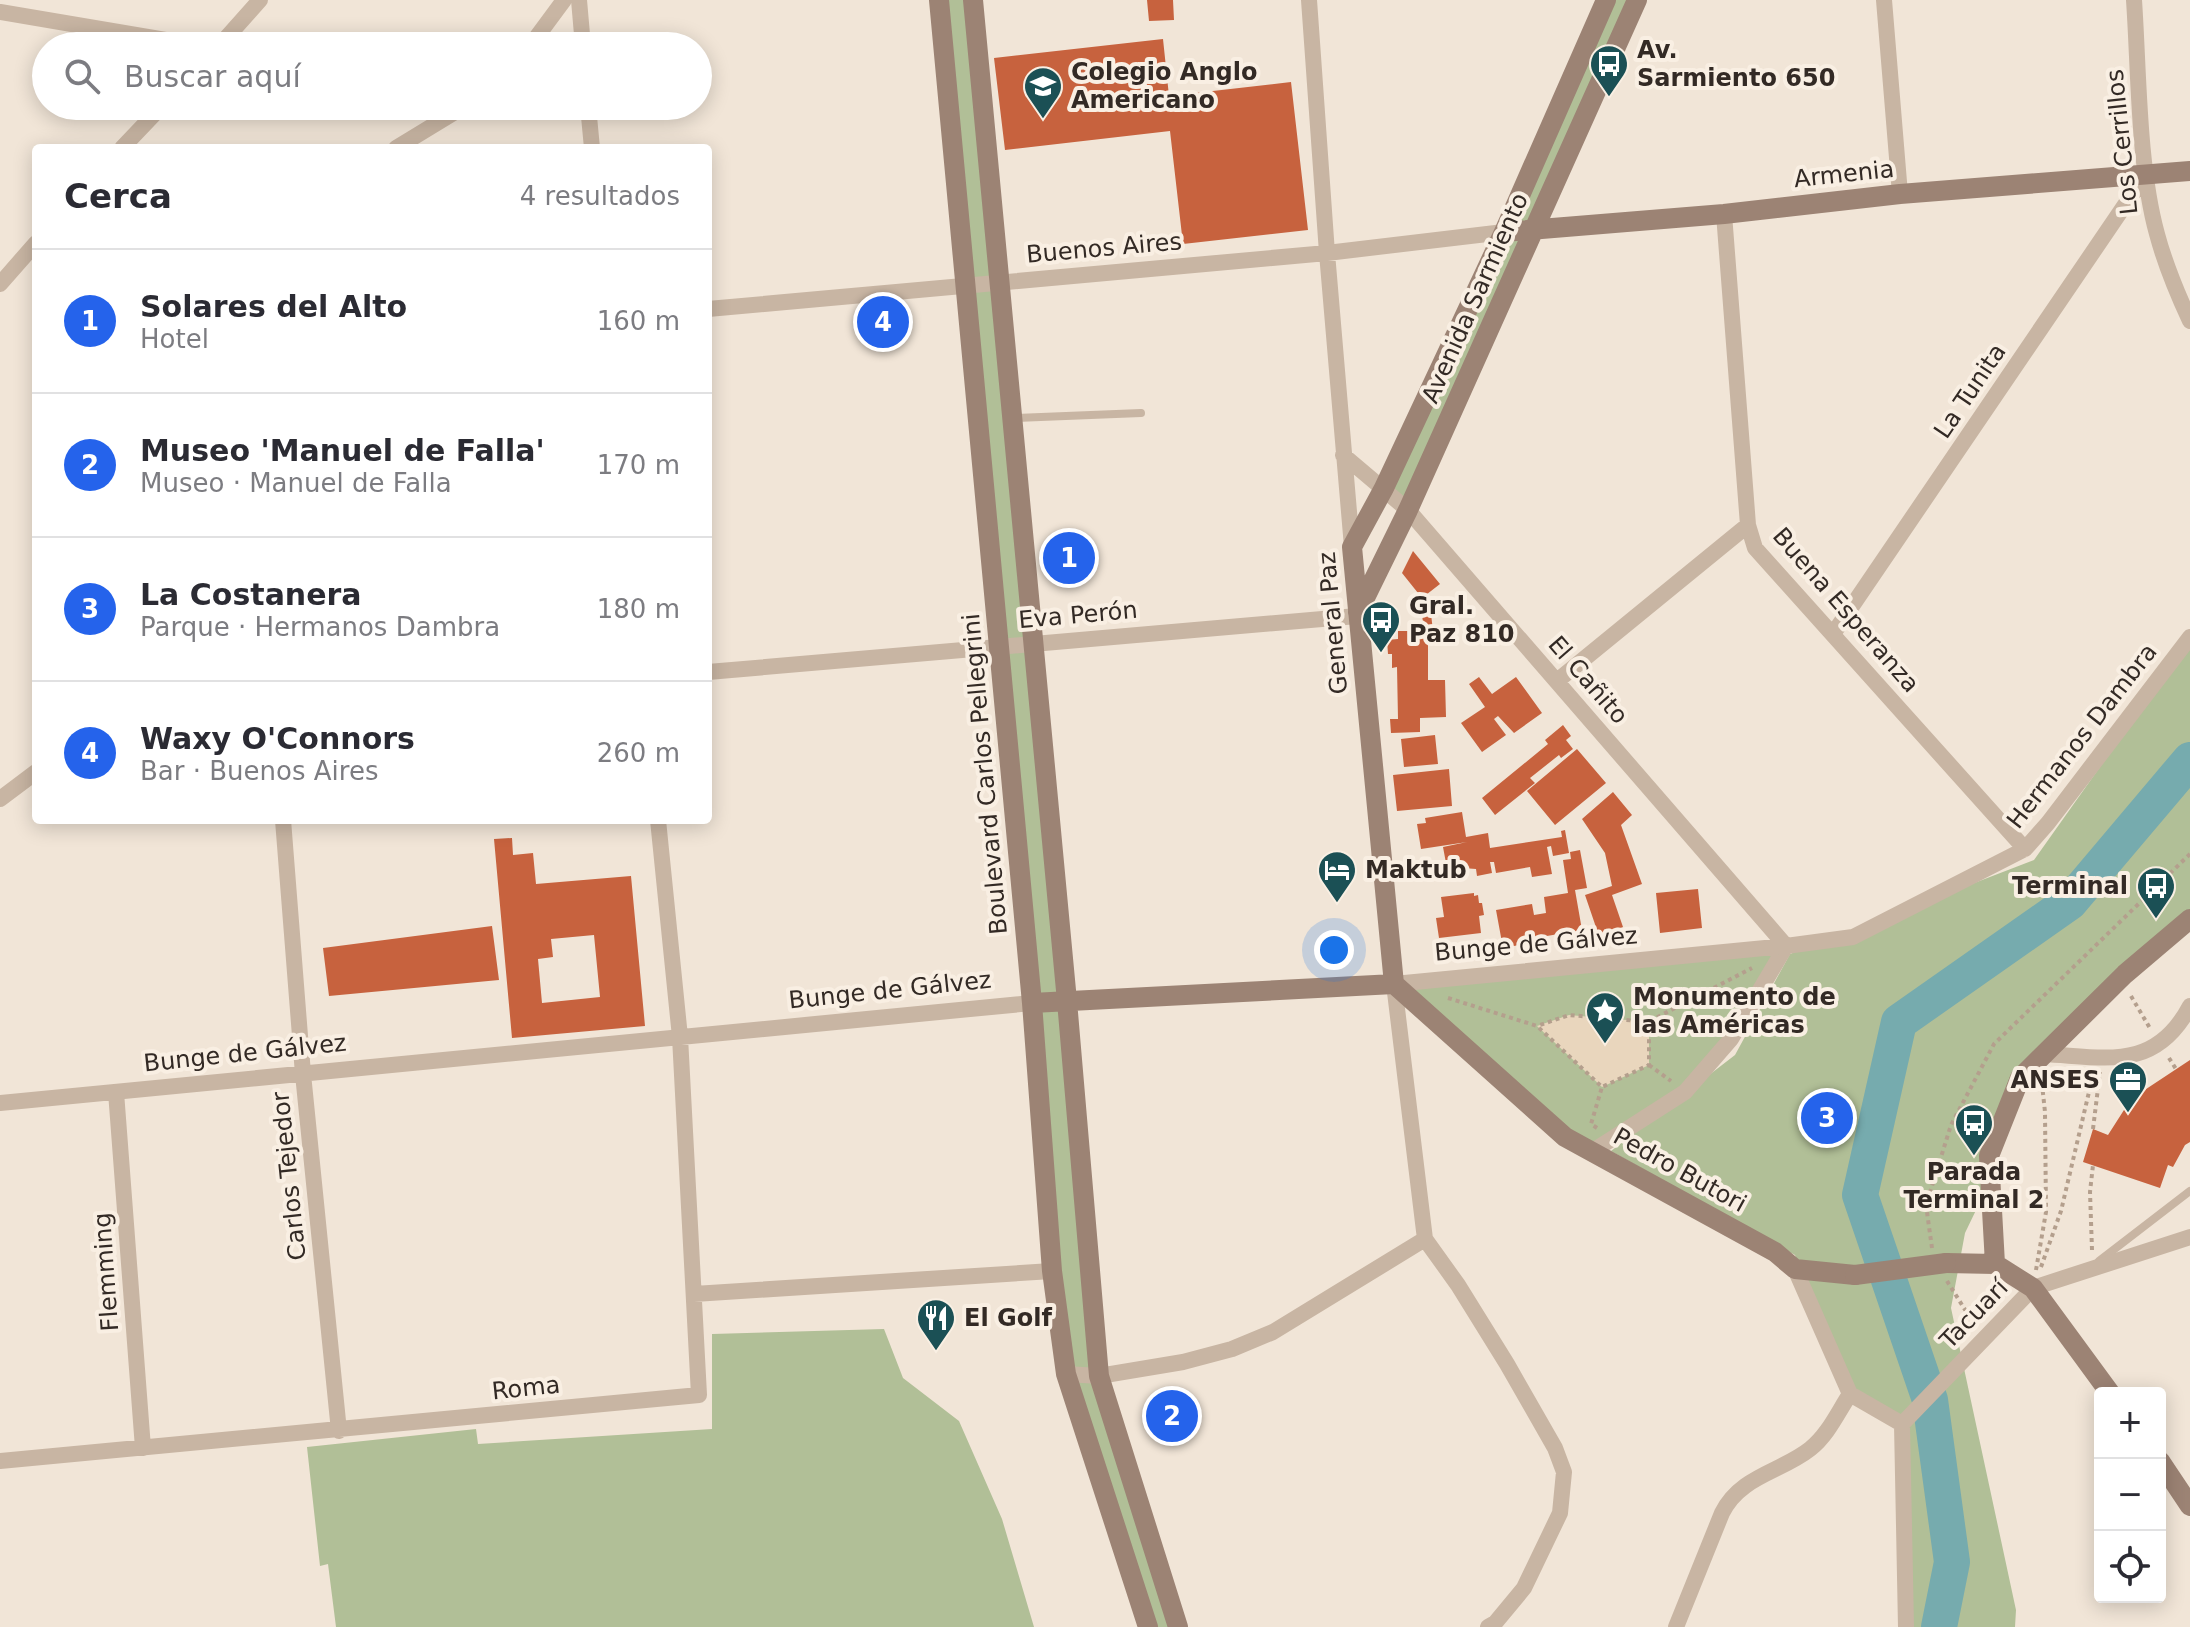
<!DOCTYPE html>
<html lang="es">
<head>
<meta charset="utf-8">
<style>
	body { margin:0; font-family:"DejaVu Sans",sans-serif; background:#f7f7f7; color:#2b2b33 }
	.controls { position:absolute; right:24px; bottom:24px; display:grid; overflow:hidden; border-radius:8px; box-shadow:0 4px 20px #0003 }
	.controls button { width:72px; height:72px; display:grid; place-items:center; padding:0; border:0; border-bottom:2px solid #e1e1e2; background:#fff; color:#2b2b33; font:40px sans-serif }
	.you { position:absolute; left:1334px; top:950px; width:28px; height:28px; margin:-20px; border:6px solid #fff; border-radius:50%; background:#1a73e8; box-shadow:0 0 0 12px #1a73e833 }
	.badge { display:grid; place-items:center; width:52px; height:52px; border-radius:50%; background:#2563eb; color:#fff; font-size:26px; font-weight:700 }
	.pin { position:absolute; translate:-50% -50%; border:4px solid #fff; box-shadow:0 2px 8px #0006 }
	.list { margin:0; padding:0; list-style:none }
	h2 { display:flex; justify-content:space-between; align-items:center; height:104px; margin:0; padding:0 32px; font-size:34px }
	h2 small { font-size:26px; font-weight:400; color:#7c7c81 }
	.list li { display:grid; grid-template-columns:52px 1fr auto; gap:24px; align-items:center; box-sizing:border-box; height:144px; padding:0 32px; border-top:2px solid #e1e1e2 }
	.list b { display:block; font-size:30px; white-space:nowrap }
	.list p { margin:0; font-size:26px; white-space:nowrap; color:#7c7c81 }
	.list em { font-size:26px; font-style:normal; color:#7c7c81 }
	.icon { flex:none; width:44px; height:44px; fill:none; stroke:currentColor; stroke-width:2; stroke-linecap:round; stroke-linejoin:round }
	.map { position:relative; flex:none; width:2190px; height:1627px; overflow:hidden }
	.search { position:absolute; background:#fff; box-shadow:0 4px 20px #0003; left:32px; top:32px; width:680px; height:88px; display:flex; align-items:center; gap:20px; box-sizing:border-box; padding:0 28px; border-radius:44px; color:#7c7c81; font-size:30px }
	.panel { position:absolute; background:#fff; box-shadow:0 4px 20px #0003; left:32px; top:144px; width:680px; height:680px; border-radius:8px }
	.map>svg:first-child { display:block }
</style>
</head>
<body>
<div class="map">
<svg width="2190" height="1627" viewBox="0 0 2190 1627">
	<rect width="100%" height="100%" fill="#f1e5d7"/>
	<path fill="#b1bf97" d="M 942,0 L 970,0 L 1000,281 L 966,281 Z
		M 1606,0 L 1637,0 L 1408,510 L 1384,488 Z
		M 1001,282 L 1099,1376 L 1178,1627 L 1148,1627 L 1066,1374 L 967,284 Z
		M 2190,640 L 2190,914 L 2010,1086 L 1978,1206 L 1965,1233 L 1951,1308 L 2016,1610 L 2015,1627 L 1903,1627 L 1902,1424 L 1853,1393 L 1817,1316 L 1795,1255 L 1611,1151 L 1684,1095 L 1593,1151 L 1394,984 L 1786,946 L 1687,1092 L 1735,1055 L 1790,954 L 2034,860 Z
		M 884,1329 L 903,1378 L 959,1421 L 1002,1519 L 1034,1627 L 336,1627 L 328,1564 L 320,1566 L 307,1447 L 476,1429 L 478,1444 L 712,1429 L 712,1334 Z"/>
	<path fill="#e9d6bd" d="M 1569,1015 L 1649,1022 L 1649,1065 L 1602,1087 L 1537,1026 Z"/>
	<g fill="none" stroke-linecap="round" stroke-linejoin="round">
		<path stroke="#76abae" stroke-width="36" d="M 1939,1627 L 1952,1562 L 1930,1400 L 1860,1195 L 1899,1022 L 2070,902 L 2190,760"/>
	</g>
	<path fill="#c7623e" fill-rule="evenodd" d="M 1147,0 L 1173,0 L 1174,20 L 1149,21 Z
		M 1163,39 L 1169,96 L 1291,82 L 1308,230 L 1183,244 L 1170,131 L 1005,150 L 994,58 Z
		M 1413,551 L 1440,584 L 1422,598 L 1402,573 Z
		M 1430,605 L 1434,640 L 1428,641 L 1428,680 L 1445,680 L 1446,717 L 1420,718 L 1420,732 L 1391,733 L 1390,719 L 1398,719 L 1397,667 L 1392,668 L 1392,654 L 1388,654 L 1387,640 L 1398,639 L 1398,631 L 1424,631 L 1421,606 Z
		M 1479,677 L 1492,694 L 1516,677 L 1542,713 L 1514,733 L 1498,716 L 1494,719 L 1506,735 L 1482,752 L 1461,723 L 1485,707 L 1469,684 Z
		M 1563,725 L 1571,736 L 1566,740 L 1573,749 L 1561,758 L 1559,755 L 1530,778 L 1535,783 L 1495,815 L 1482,798 L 1548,744 L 1545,740 Z
		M 1435,735 L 1438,764 L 1404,767 L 1401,739 Z
		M 1577,749 L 1606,783 L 1555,825 L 1527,791 Z
		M 1449,769 L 1452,806 L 1397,811 L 1393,775 Z
		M 1613,792 L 1632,815 L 1621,825 L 1642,884 L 1612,895 L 1623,927 L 1599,936 L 1585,895 L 1612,886 L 1605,853 L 1582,819 Z
		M 1462,812 L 1466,837 L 1488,833 L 1490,848 L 1562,837 L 1561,831 L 1565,830 L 1569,853 L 1553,856 L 1551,846 L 1547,847 L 1552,874 L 1532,877 L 1530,867 L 1496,873 L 1494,862 L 1490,862 L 1492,873 L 1477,876 L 1476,869 L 1463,868 L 1462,861 L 1446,863 L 1443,847 L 1467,842 L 1421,849 L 1417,824 L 1426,823 L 1425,818 Z
		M 512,838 L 513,855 L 533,853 L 536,884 L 631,876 L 645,1026 L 512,1038 L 494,839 ZM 594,935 L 600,997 L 542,1003 L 538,959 L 553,957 L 551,939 Z
		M 1580,850 L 1587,888 L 1575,890 L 1582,930 L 1541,937 L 1542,941 L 1503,948 L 1496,910 L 1532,904 L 1534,915 L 1546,913 L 1544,897 L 1568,893 L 1563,860 L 1571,859 L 1570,852 Z
		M 1698,889 L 1702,928 L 1660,933 L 1656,893 Z
		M 1474,893 L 1474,896 L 1478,895 L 1479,903 L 1482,903 L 1484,915 L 1479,916 L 1481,933 L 1439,938 L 1436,918 L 1444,917 L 1441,897 Z
		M 492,926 L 499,980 L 329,996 L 323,948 Z
		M 2190,1060 L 2190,1142 L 2185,1145 L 2173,1167 L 2168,1165 L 2160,1188 L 2083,1162 L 2093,1129 L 2108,1135 L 2131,1099 Z"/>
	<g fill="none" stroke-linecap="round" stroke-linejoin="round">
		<path stroke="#b49f8d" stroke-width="4" stroke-dasharray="4 4" stroke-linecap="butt" d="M 2131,996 L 2151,1030
			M 1448,998 L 1537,1026 L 1602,1087 L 1649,1065 L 1649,1022 L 1569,1015 L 1537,1026
			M 1650,1021 L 1752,968
			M 2169,1058 L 2176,1069
			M 1649,1065 L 1671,1081
			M 1597,1128 L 1591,1124 L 1602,1087
			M 2093,1129 L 2100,1072
			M 1932,1248 L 1926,1205 L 1951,1125 L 1994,1044 L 2190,854
			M 2092,1250 L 2090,1192 L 2093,1165
			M 2041,1267 L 2061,1211 L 2093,1075
			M 2036,1270 L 2046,1212 L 2045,1112 L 2042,1084
			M 1947,1281 L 1974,1324"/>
		<path stroke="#c8b5a3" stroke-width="8" d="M 1013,418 L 1141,413
			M 2099,1261 L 2190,1191"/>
		<path stroke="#c8b5a3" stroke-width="16" d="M 579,0 L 583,46
			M 1309,0 L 1327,253 L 1352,547
			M 1884,0 L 1900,194
			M 2134,0 C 2139,73 2138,165 2157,234 C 2165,264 2177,293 2190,321
			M 0,12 L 201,46
			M 219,46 L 260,0
			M 530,46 L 564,0
			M 588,106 L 592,148
			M 122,148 L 162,106
			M 396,148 L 465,106
			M 1724,214 L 1748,525 L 1755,548 L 2025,849
			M 0,284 L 36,243
			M 708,309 L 1327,253 L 1504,232
			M 1343,455 L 1408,510 L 1786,946
			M 1833,634 L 2146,174
			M 708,672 L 1357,616
			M 1557,681 L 1748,525
			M 0,799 L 36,772
			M 283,820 L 303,1074 L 339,1431
			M 2044,1054 C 2105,1057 2155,1072 2190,1006
			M 116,1092 L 143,1448
			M 0,1103 L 1032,1003
			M 1593,1151 L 1685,1092 L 1731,1039 L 1786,946 L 1853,937 L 2025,849 L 2048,823 L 2190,637
			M 1795,1269 L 1850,1394 L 1902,1424
			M 694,1294 L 1052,1271
			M 1066,1374 L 1099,1376 L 1183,1362 L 1232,1349 L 1273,1332 L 1425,1239
			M 1902,1424 L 2033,1288 L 2190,1237
			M 1902,1424 L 1906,1627
			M 0,1461 L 699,1395 L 680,1037 L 658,820
			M 1488,1627 L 1495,1623 L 1524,1588 L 1560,1513 L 1564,1472 L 1555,1448 L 1507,1364 L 1458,1285 L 1425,1239 L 1394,984 L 1786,946
			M 1676,1627 L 1722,1513 C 1740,1476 1781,1472 1810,1449 C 1828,1435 1838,1412 1850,1394"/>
		<path stroke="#9c8374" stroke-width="20" d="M 939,0 L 1032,1003 L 1052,1271 L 1066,1374 L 1148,1627
			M 973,0 L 1067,1001 L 1099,1376 L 1178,1627
			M 1504,232 L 1724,214 L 1900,194 L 2190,171
			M 1358,612 L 1408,510 L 1637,0
			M 1394,984 L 1352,547 L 1384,488 L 1504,232 L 1606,0
			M 1394,984 L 1565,1137 L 1775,1252 L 1795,1269 L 1855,1275
			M 1032,1003 L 1394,984
			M 1946,1263 L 1995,1264
			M 1995,1264 L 1989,1156 L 2020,1078 L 2125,974 L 2190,919
			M 1995,1264 L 2033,1288 L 2110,1393
			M 2160,1461 L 2190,1506"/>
		<path stroke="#9c8374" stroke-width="20" d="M 1855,1275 L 1946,1263"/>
	</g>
	<defs>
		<g id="bus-pin" transform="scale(2)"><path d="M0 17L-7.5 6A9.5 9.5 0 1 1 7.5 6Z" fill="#1b5055" stroke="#f9efe3"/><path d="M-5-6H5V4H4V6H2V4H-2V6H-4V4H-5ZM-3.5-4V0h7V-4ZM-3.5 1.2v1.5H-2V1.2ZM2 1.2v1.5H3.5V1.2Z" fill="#fff"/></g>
		<g id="school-pin" transform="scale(2)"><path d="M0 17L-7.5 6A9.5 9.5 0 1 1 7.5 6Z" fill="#1b5055" stroke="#f9efe3"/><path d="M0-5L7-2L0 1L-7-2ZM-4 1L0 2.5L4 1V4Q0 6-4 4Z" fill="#fff"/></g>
		<g id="hotel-pin" transform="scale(2)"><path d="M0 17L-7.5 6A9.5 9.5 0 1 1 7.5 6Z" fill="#1b5055" stroke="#f9efe3"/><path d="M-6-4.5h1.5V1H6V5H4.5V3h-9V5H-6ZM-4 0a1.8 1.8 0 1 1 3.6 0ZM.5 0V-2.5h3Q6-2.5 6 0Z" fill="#fff"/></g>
		<g id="sight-pin" transform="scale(2)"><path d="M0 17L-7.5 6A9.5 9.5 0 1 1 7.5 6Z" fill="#1b5055" stroke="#f9efe3"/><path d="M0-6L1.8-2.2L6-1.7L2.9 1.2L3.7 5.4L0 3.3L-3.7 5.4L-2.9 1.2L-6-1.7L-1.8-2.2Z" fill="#fff"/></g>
		<g id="office-pin" transform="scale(2)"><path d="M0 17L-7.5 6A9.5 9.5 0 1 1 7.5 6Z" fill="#1b5055" stroke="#f9efe3"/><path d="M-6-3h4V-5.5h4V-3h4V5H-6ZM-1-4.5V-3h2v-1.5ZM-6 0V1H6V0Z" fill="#fff"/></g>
		<g id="restaurant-pin" transform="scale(2)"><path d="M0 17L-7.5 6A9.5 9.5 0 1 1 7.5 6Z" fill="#1b5055" stroke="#f9efe3"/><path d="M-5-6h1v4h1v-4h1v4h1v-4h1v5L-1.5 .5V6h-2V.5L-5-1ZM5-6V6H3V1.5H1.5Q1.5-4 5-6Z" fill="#fff"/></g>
	</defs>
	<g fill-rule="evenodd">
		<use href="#bus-pin" x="1609" y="64"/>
		<use href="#school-pin" x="1043" y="86"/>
		<use href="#bus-pin" x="1381" y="620"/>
		<use href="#hotel-pin" x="1337" y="870"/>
		<use href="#bus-pin" x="2156" y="886"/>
		<use href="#sight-pin" x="1605" y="1011"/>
		<use href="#office-pin" x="2128" y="1080"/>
		<use href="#bus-pin" x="1974" y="1123"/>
		<use href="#restaurant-pin" x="936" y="1318"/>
	</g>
	<g text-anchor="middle" stroke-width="8" stroke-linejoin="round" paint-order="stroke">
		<g font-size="24" font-weight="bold" fill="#332a25" stroke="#f9efe3" text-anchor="start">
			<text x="1637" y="58">Av.<tspan x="1637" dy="28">Sarmiento 650</tspan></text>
			<text x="1071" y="80">Colegio Anglo<tspan x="1071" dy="28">Americano</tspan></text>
			<text x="1409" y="614">Gral.<tspan x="1409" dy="28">Paz 810</tspan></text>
			<text x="1365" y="878">Maktub</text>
			<text x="2128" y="894" text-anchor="end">Terminal</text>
			<text x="1633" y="1005">Monumento de<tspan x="1633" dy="28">las Américas</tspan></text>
			<text x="2100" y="1088" text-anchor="end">ANSES</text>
			<text x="1974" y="1180" text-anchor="middle">Parada<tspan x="1974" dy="28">Terminal 2</tspan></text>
			<text x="964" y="1326">El Golf</text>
		</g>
		<g font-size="24" fill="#332a25" stroke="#f9efe3">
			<text transform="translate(2122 142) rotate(-96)" y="8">Los Cerrillos</text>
			<text transform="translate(1844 174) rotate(-6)" y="8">Armenia</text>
			<text transform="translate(1104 248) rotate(-5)" y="8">Buenos Aires</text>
			<text transform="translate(1475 298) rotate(-66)" y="8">Avenida Sarmiento</text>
			<text transform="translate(1970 391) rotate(-56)" y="8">La Tunita</text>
			<text transform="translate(1846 610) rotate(49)" y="8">Buena Esperanza</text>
			<text transform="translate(1078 615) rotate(-5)" y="8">Eva Perón</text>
			<text transform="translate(1333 623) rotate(-95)" y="8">General Paz</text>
			<text transform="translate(1588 680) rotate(49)" y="8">El Cañito</text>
			<text transform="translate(2082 736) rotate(-52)" y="8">Hermanos Dambra</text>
			<text transform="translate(985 774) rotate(-95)" y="8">Boulevard Carlos Pellegrini</text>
			<text transform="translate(1536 944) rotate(-5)" y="8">Bunge de Gálvez</text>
			<text transform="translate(890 990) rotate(-6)" y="8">Bunge de Gálvez</text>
			<text transform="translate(245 1053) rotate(-6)" y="8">Bunge de Gálvez</text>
			<text transform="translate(1680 1170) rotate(29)" y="8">Pedro Butori</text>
			<text transform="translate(289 1176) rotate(-96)" y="8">Carlos Tejedor</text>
			<text transform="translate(106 1272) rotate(-94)" y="8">Flemming</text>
			<text transform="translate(1974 1314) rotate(-46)" y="8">Tacuarí</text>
			<text transform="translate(526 1388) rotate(-6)" y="8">Roma</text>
		</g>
	</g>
</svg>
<div class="controls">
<button>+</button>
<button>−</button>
<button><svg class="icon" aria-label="locate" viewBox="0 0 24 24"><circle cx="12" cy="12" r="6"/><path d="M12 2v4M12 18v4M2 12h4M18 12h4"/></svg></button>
</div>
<div class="you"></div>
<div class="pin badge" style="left:1069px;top:558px">1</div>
<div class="pin badge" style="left:1172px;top:1416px">2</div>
<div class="pin badge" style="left:1827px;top:1118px">3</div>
<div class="pin badge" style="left:883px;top:322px">4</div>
<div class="search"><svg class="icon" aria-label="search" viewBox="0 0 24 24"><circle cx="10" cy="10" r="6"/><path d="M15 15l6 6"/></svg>Buscar aquí</div>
<section class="panel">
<h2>Cerca<small>4 resultados</small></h2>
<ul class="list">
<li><span class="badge">1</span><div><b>Solares del Alto</b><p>Hotel</p></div><em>160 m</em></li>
<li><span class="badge">2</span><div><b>Museo 'Manuel de Falla'</b><p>Museo · Manuel de Falla</p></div><em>170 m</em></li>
<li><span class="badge">3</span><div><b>La Costanera</b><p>Parque · Hermanos Dambra</p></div><em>180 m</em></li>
<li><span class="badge">4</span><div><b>Waxy O'Connors</b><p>Bar · Buenos Aires</p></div><em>260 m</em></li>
</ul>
</section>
</div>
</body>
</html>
